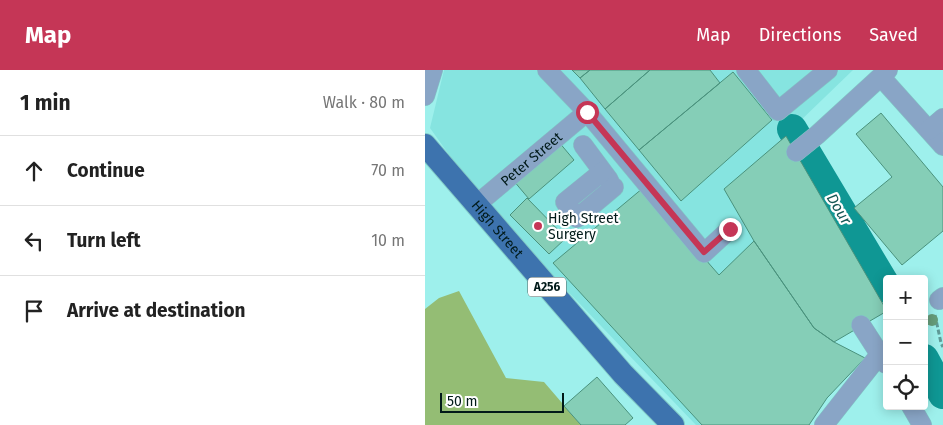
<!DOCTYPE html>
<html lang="en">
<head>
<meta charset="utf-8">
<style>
	body { margin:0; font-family:"Fira Sans",sans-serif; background:#f6f6f6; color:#222 }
	.controls { position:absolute; right:15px; bottom:15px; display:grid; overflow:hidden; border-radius:5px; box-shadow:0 2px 12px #0003 }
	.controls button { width:45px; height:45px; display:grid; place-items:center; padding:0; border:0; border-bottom:1px solid #e0e0e0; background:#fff; color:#222; font:25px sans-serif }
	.scale { position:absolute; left:15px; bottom:12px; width:124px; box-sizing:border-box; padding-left:5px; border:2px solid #011a19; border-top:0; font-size:14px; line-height:18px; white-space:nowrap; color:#011a19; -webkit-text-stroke:4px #fff; paint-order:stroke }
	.stop { position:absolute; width:15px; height:15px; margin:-11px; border:4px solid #c53656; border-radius:50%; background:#fff }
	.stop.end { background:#c53656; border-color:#fff; box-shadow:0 1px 5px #0008 }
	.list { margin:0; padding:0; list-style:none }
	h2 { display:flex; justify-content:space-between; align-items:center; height:65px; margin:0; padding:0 20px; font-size:21px }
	h2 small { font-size:16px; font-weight:400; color:#767676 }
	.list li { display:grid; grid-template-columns:32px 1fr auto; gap:15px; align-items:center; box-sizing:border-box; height:70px; padding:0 20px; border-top:1px solid #e0e0e0 }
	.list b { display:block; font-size:19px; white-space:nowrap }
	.list em { font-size:16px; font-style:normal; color:#767676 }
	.icon { flex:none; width:28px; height:28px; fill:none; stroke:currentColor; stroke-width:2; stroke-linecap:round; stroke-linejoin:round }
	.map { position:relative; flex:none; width:518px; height:355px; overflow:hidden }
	header { display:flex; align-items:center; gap:30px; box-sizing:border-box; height:70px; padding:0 25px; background:#c53656; color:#fff }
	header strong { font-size:24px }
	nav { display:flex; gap:28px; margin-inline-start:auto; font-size:18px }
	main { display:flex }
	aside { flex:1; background:#fff }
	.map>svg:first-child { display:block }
</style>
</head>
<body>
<header>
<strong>Map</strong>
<nav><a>Map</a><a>Directions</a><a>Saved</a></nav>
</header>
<main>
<aside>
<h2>1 min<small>Walk · 80 m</small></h2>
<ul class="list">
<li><svg class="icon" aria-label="ahead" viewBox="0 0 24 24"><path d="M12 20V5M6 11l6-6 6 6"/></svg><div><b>Continue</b></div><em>70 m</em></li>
<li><svg class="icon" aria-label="left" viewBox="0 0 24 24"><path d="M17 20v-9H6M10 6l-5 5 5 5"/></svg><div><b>Turn left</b></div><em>10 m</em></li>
<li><svg class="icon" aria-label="arrive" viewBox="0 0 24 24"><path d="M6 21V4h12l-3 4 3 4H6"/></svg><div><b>Arrive at destination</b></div></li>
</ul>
</aside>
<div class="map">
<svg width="518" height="355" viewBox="0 0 518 355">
	<rect width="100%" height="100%" fill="#9ef0ec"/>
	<path fill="#86e4e0" d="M 19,0 L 428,0 L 371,55 L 436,204 L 301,355 L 271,355 L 59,134 L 5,58 Z"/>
	<path fill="#94bd74" d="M 34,221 L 81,308 L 119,312 L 156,355 L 0,355 L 0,239 L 14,228 Z"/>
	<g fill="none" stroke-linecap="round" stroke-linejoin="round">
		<path stroke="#0f9794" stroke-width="30" d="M 367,59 L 462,218
			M 499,289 L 518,324"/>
	</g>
	<path fill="#85ceb7" stroke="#4a927d" d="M 147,0 L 165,0 L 155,8 Z
		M 165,0 L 225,0 L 180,39 L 155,8 Z
		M 225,0 L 285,0 L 295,13 L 214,80 L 180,39 Z
		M 308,2 L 347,50 L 256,131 L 214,80 Z
		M 456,43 L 518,117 L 518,161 L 477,195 L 429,138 L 467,107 L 431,64 Z
		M 361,66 L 462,241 L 409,272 L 389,258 L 329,171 L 299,119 Z
		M 133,71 L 149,90 L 104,129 L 88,110 Z
		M 218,118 L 294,205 L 329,171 L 389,258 L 409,272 L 440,288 L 402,328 L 384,355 L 277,355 L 128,193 Z
		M 102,128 L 141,168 L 124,184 L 85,145 Z
		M 172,307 L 208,348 L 200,355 L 156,355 L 139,336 Z"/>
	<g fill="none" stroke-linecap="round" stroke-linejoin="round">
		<g stroke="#82c9c6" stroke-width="20">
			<g id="minor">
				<path d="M 122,0 L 162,42 L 279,183 L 305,159"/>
				<path d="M 321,0 L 353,41 L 403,0"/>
				<path d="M 456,7 L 518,76"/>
				<path d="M 0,26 L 8,0"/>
				<path d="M 504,60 L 518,48"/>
				<path d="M 158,75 L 184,110"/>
				<path d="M 371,82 L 392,65 L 463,0"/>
				<path d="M 177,102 L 140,132 L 152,148 L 189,117"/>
				<path id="s1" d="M 51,135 L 162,42"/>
				<path d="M 514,230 L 518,227"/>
				<path d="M 436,255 L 461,294"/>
				<path d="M 486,336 L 497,355"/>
				<path d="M 399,355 L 455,284"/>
			</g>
		</g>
		<g stroke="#82c9c6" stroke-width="24">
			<g id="major">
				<path id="s2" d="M 0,75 L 198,304 L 248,355"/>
			</g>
		</g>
		<path stroke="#5f9a97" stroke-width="3" stroke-dasharray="5 2.5" stroke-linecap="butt" d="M 510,245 L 516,273 L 518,277"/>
		<use href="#minor" stroke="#89a5c6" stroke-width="19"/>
		<use href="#major" stroke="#3d73ae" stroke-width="22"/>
	</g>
	<circle fill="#669c7a" cx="507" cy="250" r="6"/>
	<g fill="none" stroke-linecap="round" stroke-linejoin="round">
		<path stroke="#c53656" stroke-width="6" d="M 162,42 L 279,182 L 305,159"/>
	</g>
	<circle fill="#c53656" stroke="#fff" stroke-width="2" cx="113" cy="156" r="5"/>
	<g text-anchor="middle" stroke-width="4.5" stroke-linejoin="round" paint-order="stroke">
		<rect fill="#fff" stroke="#4d5f5e" stroke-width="1" x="103" y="207.5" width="38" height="19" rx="4"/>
		<g font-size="12" font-weight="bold" fill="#011a19">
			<text x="122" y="221">A256</text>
		</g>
		<g font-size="14" fill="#011a19" stroke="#fff">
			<text dy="5" stroke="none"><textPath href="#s1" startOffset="72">Peter Street</textPath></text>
			<text dy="5" stroke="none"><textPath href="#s2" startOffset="111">High Street</textPath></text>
		</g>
		<g font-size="14" fill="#011a19" stroke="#fff" text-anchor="start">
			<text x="123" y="153">High Street<tspan x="123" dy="16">Surgery</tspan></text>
		</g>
		<g font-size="15" font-style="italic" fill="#155755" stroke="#fff">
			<text transform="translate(414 139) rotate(59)" y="5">Dour</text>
		</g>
	</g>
</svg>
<div class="controls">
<button>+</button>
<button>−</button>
<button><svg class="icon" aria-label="locate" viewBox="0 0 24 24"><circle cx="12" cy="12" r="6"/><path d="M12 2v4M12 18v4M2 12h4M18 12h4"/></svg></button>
</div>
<div class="scale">50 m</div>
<div class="stop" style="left:162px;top:42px"></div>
<div class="stop end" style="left:305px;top:159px"></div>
</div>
</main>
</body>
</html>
